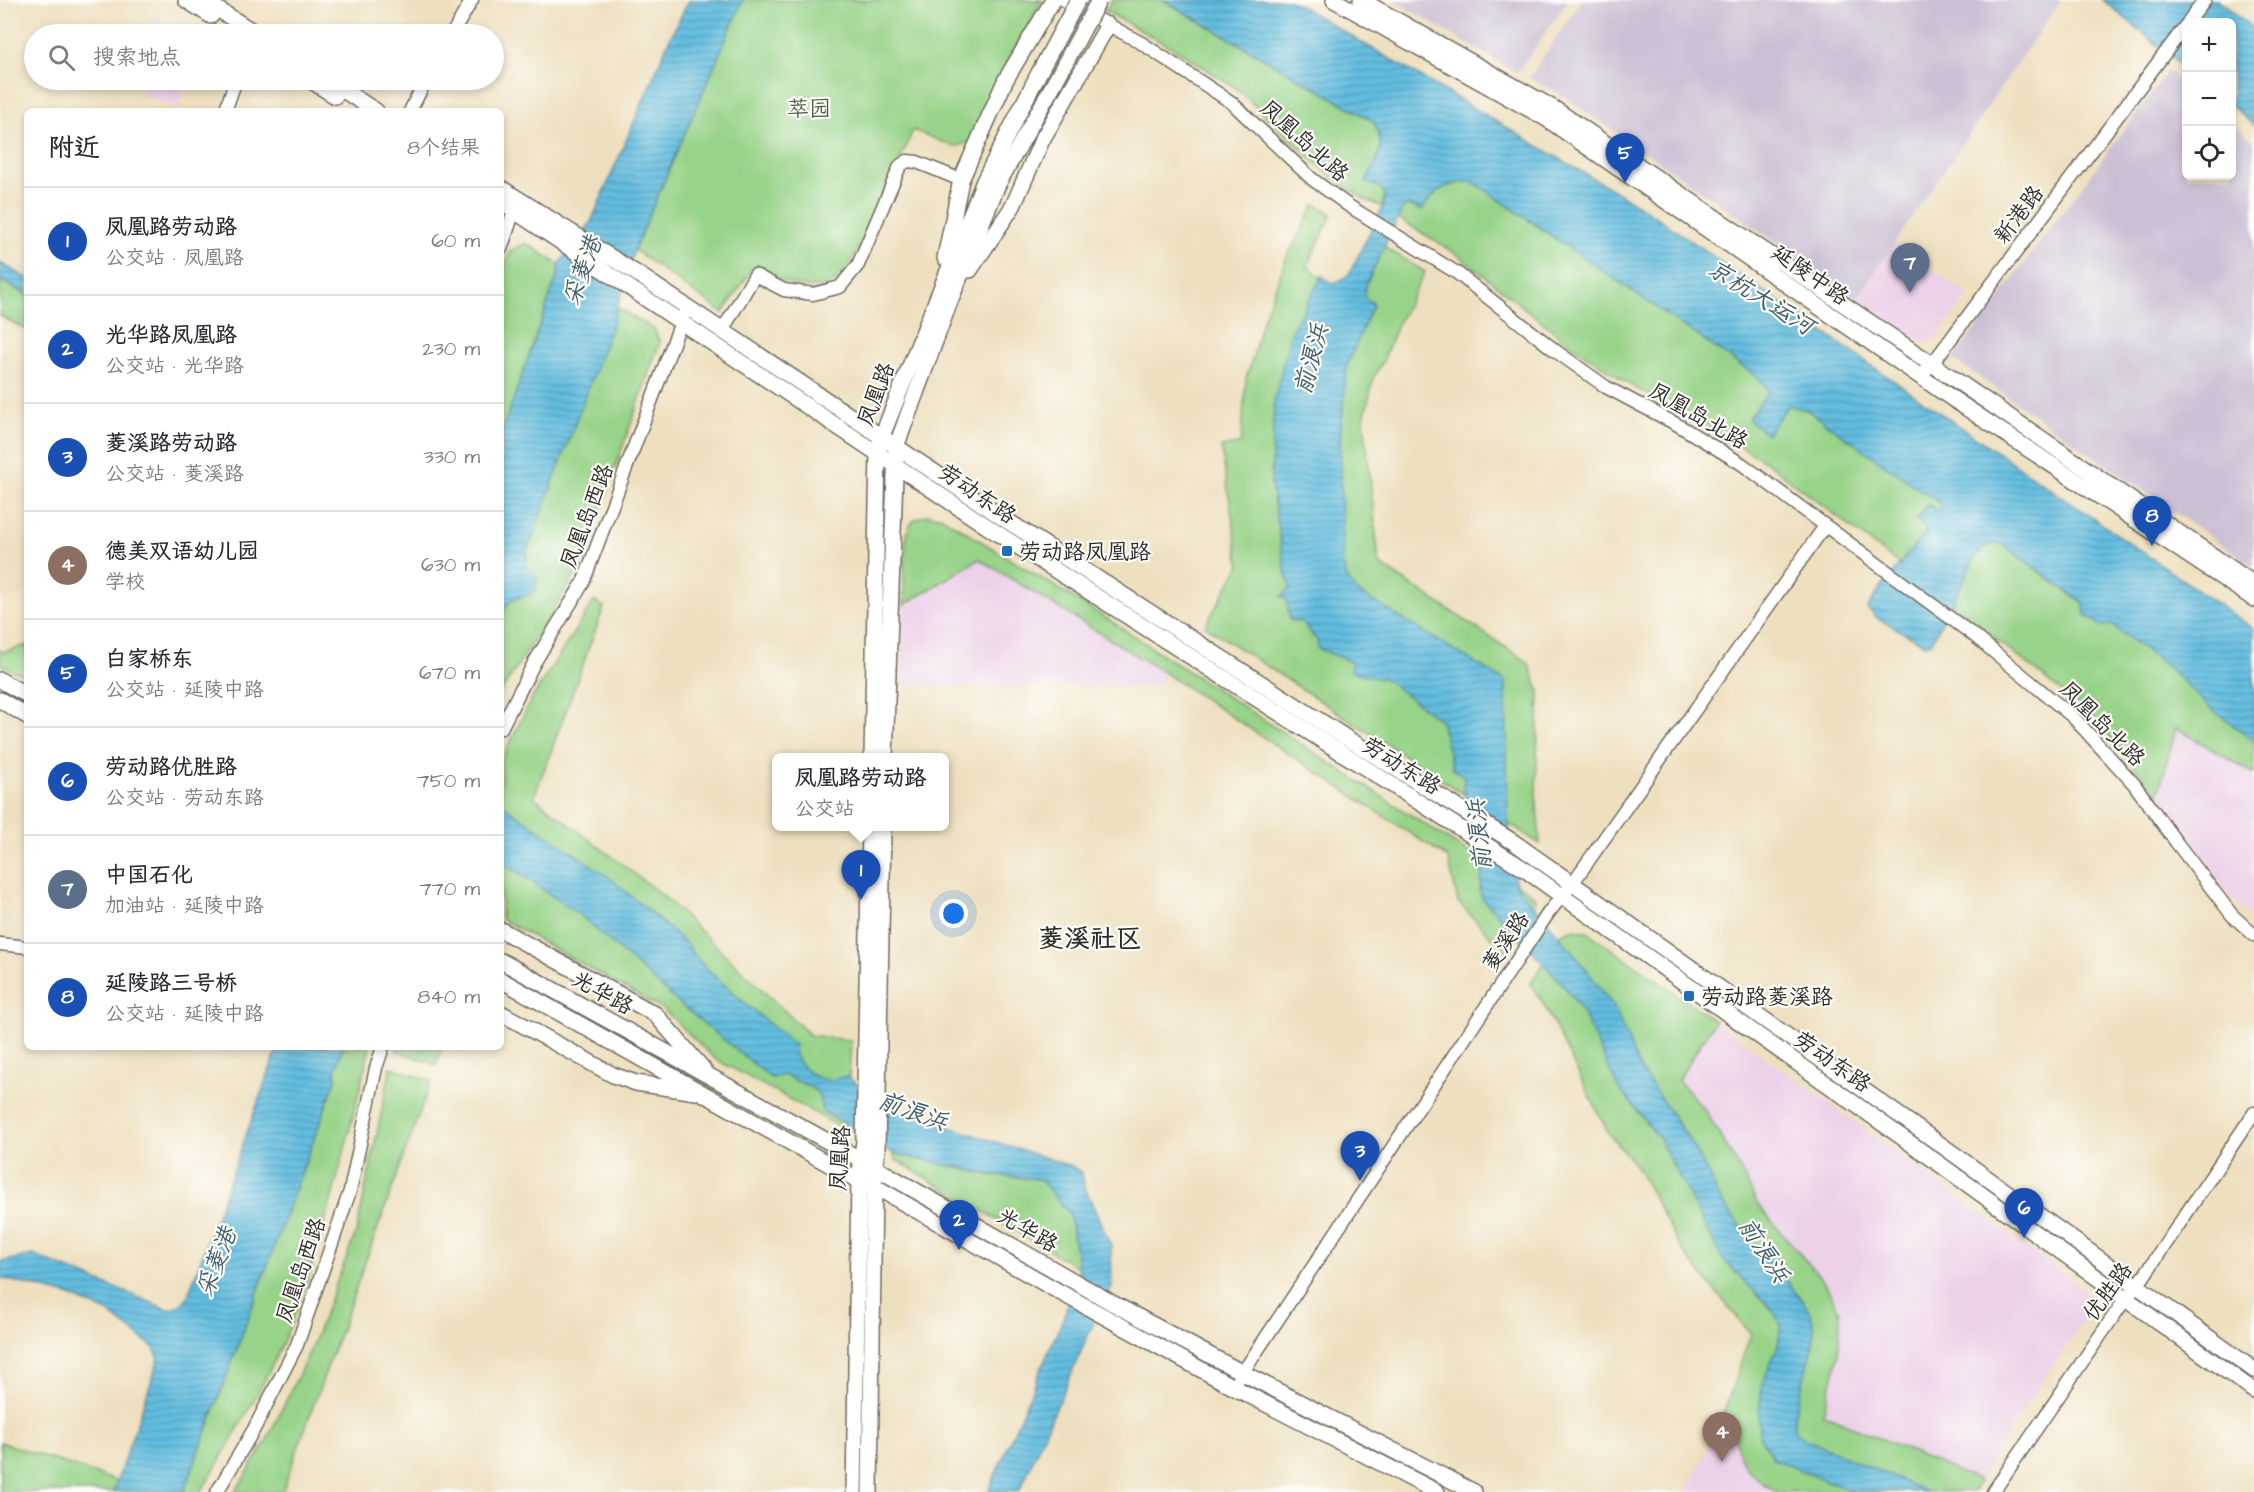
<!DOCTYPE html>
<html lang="zh">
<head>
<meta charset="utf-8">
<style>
	body { margin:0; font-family:"Architects Daughter","LXGW WenKai TC",sans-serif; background:#f2f2f3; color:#2b2b33 }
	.controls { position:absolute; right:18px; top:18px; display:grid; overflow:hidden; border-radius:9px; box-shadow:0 3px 9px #0003 }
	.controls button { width:54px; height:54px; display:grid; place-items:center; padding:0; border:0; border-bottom:2px solid #e1e1e2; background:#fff; color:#2b2b33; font:30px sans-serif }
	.you { position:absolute; left:954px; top:914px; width:21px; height:21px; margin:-15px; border:4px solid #fff; border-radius:50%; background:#1a73e8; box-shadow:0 0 0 9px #1a73e833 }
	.badge { display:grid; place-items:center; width:39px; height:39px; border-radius:50%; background:#d93025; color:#fff; font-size:20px; font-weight:700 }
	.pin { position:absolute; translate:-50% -50px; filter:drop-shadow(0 2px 3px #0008) }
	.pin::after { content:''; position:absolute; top:32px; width:21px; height:18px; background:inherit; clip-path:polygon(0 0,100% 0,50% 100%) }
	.popup { position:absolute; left:772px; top:753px; width:177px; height:78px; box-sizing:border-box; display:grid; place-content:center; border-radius:9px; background:#fff; filter:drop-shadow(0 2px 4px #0005); font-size:20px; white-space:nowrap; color:#7c7c81 }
	.popup b { font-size:22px; color:#2b2b33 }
	.popup::after { content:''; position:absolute; left:50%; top:100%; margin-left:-12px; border:12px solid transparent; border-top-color:#fff }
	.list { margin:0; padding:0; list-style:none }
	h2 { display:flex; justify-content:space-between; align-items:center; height:78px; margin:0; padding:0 24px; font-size:26px }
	h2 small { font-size:20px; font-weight:400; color:#7c7c81 }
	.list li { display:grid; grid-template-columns:39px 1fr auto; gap:18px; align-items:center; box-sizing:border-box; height:108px; padding:0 24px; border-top:2px solid #e1e1e2 }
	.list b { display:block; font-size:22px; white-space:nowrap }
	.list p { margin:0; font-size:20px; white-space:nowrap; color:#7c7c81 }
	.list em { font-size:20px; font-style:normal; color:#7c7c81 }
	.icon { flex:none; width:33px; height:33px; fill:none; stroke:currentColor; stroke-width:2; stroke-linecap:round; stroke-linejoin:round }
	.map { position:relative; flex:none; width:2254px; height:1492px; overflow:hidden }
	.search { position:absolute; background:#fff; box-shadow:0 3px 9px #0003; left:24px; top:24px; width:480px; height:66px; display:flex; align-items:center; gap:15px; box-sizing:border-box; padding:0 21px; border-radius:33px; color:#7c7c81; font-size:22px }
	.panel { position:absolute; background:#fff; box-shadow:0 3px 9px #0003; left:24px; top:108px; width:480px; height:942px; border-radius:9px }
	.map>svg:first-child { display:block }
</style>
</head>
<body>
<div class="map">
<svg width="2254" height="1492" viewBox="0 0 2254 1492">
	<defs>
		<pattern id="water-rules" width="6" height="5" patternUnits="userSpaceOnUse" patternTransform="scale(1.5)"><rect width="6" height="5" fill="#62bde0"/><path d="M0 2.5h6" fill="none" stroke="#519ab6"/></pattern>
	</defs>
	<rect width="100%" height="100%" fill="#fdfcf7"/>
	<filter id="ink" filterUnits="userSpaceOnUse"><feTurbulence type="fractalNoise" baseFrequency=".0167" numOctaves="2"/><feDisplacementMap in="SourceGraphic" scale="12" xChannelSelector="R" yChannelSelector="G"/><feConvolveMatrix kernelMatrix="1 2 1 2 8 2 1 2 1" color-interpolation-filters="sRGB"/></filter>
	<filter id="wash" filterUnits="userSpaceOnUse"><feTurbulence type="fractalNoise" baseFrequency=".008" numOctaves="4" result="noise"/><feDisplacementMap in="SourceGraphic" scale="24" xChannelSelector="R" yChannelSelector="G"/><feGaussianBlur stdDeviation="1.35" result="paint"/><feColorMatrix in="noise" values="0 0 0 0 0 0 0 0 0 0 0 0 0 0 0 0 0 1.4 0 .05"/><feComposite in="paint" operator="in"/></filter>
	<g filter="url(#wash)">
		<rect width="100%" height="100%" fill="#eee0bf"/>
		<path fill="#ecd1e9" d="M 157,18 L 184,34 L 153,34 Z
			M 143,80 L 187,80 L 178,108 L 140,94 Z
			M 1895,243 L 1969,295 L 1935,339 L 1921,342 L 1857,298 Z
			M 979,559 L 1165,673 L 1156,687 L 902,686 L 904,605 Z
			M 2176,728 L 2254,774 L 2254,922 L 2207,870 L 2158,795 Z
			M 1715,1021 L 2082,1287 L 2088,1294 L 2092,1303 L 2087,1316 L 2021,1411 L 1980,1481 L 1823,1414 L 1839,1354 L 1840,1313 L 1825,1283 L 1758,1205 L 1739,1167 L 1706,1112 L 1678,1080 Z
			M 1722,1417 L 1733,1423 L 1736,1449 L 1751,1475 L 1775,1492 L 1687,1492 Z"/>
		<path fill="#cbbfd4" d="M 1393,0 L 1568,0 L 1517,73 Z
			M 1582,0 L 2061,0 L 1857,298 L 1560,94 L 1529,78 Z
			M 2168,71 L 2186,86 L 2186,176 L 2232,176 L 2232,123 L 2254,141 L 2254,567 L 1953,359 Z"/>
		<path fill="#97d388" stroke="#617f5a" stroke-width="1.5" d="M 743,0 L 1042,0 L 1001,73 L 970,142 L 955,147 L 913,130 C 902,155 853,272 836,281 C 808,297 778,279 753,267 L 723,313 L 634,250 Z
			M 1112,0 L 1163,0 L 1373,121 C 1388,146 1378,158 1366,181 L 1379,187 L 1385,194 L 1382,207 L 1364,199 L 1330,176 L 1237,89 L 1182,53 L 1105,11 Z
			M 1472,181 L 1759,378 L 1769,391 L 1767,433 L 1788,405 L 1807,410 L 1944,506 L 1939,511 L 1916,520 L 1928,530 L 1900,565 L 1765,461 L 1696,419 L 1635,388 L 1571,345 L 1458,255 L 1398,218 L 1401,210 L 1408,205 L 1422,210 C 1436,188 1446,184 1472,181 Z
			M 1315,204 L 1332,214 L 1307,266 L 1338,290 L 1380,244 L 1425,272 L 1397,325 L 1383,361 L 1374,376 L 1364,419 L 1379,564 L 1528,662 L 1539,691 L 1536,792 L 1540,844 L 1205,626 L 1240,565 L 1221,447 L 1241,443 L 1246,379 L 1253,357 L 1260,327 L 1287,257 Z
			M 526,243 L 573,274 L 501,473 L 501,279 L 510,251 Z
			M 0,280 L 27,295 L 27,330 L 0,316 Z
			M 607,302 L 654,329 L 660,342 L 579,569 L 501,692 L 501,601 Z
			M 927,515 L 940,516 L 1106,618 L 1531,893 L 1536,900 L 1533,911 L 1505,951 L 1458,902 L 1448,858 L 1165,673 L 979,559 L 904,605 C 905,586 902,545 909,528 C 912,519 919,517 927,515 Z
			M 1993,543 L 2002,544 L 2167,666 L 2210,707 L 2254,741 L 2254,774 L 2176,728 L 2158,795 L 2091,715 L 1951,603 C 1961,584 1971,551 1993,543 Z
			M 594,601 L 604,607 L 534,797 L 662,895 L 810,1035 L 851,1041 L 846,1130 L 715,1059 L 664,1010 L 501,919 L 501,761 L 532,698 Z
			M 27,645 L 27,670 L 22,674 L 15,672 L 0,664 L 0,650 L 4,652 Z
			M 1575,929 L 1587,932 L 1715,1021 L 1678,1080 L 1706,1112 L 1739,1167 L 1758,1205 L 1825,1283 L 1840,1313 L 1839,1354 L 1823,1414 L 1980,1481 L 1973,1492 L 1775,1492 C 1744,1470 1737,1462 1733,1423 L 1722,1417 L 1751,1334 L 1684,1253 L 1636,1166 L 1609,1134 L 1542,1001 L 1530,984 L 1563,933 Z
			M 343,1047 L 370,1047 C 350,1128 331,1210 304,1289 C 280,1361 239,1427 201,1492 L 184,1492 L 336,1079 L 335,1071 Z
			M 397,1047 L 443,1047 L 436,1065 L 396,1050 Z
			M 391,1067 L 431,1081 L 282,1492 L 235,1492 L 264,1446 L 310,1351 L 356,1233 Z
			M 893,1153 L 989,1175 L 1040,1179 L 1069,1213 L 1079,1268 L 896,1160 Z
			M 0,1442 L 117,1481 L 113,1492 L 0,1492 Z"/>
		<path fill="url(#water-rules)" stroke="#467486" stroke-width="1.5" d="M 689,0 L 743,0 L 634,250 L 612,325 L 527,552 L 527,567 L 537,578 L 536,591 C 518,604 511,588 501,619 L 501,434 L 559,271 L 559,264 L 591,222 L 670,38 Z
			M 1163,0 L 1290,0 L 1640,206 L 2254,629 L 2254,741 L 2210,708 L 2167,666 L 2111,625 L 2102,626 L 2086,615 L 2083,603 L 2002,544 C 1989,542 1985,546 1976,556 L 1931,643 L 1924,644 L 1877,618 L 1867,608 C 1885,580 1908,556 1927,530 L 1916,520 L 1928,504 L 1939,511 L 1943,506 L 1807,410 L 1788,405 L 1767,434 L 1748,419 L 1769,391 L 1759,378 L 1472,181 C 1446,184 1436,188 1422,210 L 1408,205 L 1402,210 L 1366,285 L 1364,293 L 1366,299 L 1374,303 L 1347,365 L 1340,439 L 1343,564 L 1347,578 L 1356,591 L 1504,680 L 1506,687 L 1508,816 L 1512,867 L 1516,885 L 1577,957 L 1615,1008 L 1639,1067 L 1695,1148 L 1721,1200 L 1746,1234 L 1789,1283 L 1809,1310 L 1814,1324 L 1813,1343 L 1794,1417 L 1794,1430 L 1805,1439 L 1927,1492 L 1854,1492 L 1773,1459 L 1759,1435 L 1759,1412 L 1763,1382 L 1778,1345 L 1781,1325 L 1776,1314 L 1722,1258 L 1658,1137 L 1618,1087 L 1579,1006 L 1559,980 L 1481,897 L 1480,890 L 1483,865 L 1478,833 L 1463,789 L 1464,777 L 1453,769 L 1441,721 L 1382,677 L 1380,679 L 1350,671 L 1351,662 L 1317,648 L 1318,642 L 1301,621 L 1296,622 L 1290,620 L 1286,598 L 1281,597 L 1291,587 L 1286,576 L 1271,485 L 1274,399 L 1292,330 L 1322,276 L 1332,283 L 1340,281 L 1349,274 L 1384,204 L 1385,194 L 1379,187 L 1366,182 C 1378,158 1388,146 1373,121 Z
			M 2103,0 L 2219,0 L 2254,29 L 2254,125 L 2232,106 L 2232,22 L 2186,22 L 2186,69 Z
			M 0,263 L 27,278 L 27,295 L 0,280 Z
			M 501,804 L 609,877 L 688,945 C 693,963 776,1029 795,1045 C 790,1060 813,1080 828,1080 C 835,1081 839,1076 847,1077 L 893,1109 L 1071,1166 L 1081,1172 L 1086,1190 L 1111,1246 L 1112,1287 L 1091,1329 L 1019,1492 L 988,1492 L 1064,1316 L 1079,1268 L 1069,1213 L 1040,1179 L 992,1175 L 893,1153 L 822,1111 L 819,1095 L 812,1088 L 784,1075 L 771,1078 L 682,1006 L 581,916 L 501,861 Z
			M 278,1047 L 343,1047 L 335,1071 L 336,1079 L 184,1492 L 113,1492 L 159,1359 L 154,1348 L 107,1312 L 68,1295 L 0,1278 L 0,1262 L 33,1255 L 167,1309 C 177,1309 181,1305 187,1298 Z"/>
	</g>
	<g filter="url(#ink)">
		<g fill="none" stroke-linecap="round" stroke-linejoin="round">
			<g stroke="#6f6a5f" stroke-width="15">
				<path id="minor" d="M 1064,0 L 1143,44 L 1231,102 L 1312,179 L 1349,206 L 1457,273 L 1557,352 L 1606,387 L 1678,425 L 1742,464 L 1976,637 L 2073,717 L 2134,784 L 2176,842 L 2232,915 L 2254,935
					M 2188,22 L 2205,0
					M 452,34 L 472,0
					M 225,111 L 236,80
					M 410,111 L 426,80
					M 501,249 L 514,211
					M 722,331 L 755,275 L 784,290 L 813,294 L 840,287 L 858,265 L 900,166 L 907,161 L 917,162 L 961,180
					M 1920,376 L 1932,364 L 2186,25
					M 501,728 L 534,663 L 583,583 L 684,314
					M 0,944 L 27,947
					M 1233,1387 L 1549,912 L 1572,884 L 1825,526
					M 217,1492 L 254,1429 L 297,1345 L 350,1191 L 376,1068 L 383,1047
					M 1993,1492 L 2126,1298 L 2138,1285 L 2254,1113"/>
			</g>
			<g stroke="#6f6a5f" stroke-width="18">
				<path id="major" d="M 186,0 L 211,16
					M 203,0 L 257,34
					M 1334,0 L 1547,119 L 1950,397 L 2254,599
					M 1361,0 L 1553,108 L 1960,383 L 2254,584
					M 310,80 L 335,96
					M 327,80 L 376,111
					M 501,188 L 636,273 L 1006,520 L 1345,737 L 1515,843 L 1944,1147 L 2254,1370
					M 501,202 L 997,533 L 1524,869 L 1934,1160 L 2254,1391
					M 945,258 L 961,180 L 1005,81 L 1053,0
					M 970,270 L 1013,206 L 1042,140 L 1108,25
					M 0,680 L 27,695
					M 0,700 L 27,716
					M 872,758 L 878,454 L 882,436 L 984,181 L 1039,73
					M 885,758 L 896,447 L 950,301 L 998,184 L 1056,80
					M 501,930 L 655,1014 L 703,1069
					M 501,961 L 876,1168 L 1114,1304 L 1241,1372 L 1474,1492
					M 501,980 L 859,1181 L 874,1186 L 1056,1290 L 1233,1387 L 1437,1492
					M 501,1013 L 613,1075 L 636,1083 L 696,1092
					M 854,1492 L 859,1181 L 864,1141 L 870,826
					M 870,1492 L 874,1186 L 877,1150 L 883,826"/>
			</g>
			<use href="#minor" stroke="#fff" stroke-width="12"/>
			<use href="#major" stroke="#fff" stroke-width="15"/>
			<g stroke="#6f6a5f" stroke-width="18" stroke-linecap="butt">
				<path id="major-bridge" d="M 1039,73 L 1078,0
					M 1056,80 L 1099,0"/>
			</g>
			<use href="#major-bridge" stroke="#fff" stroke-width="15"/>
		</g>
	</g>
	<g fill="#1f6fb2" stroke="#fdfcf7" stroke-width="2">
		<rect x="1001" y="545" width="12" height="12" rx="3"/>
		<rect x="1683" y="990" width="12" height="12" rx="3"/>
	</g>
	<g text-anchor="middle" stroke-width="4.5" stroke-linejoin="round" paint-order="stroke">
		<g font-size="22" fill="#4b5d47" stroke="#fdfcf7">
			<text x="809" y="116">萃园</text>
		</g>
		<g font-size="22" fill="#2b2b2b" stroke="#fdfcf7">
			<text transform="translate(1305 140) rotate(42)" y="8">凤凰岛北路</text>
			<text transform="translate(2018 214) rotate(-53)" y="8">新港路</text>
			<text transform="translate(1811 274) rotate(35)" y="8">延陵中路</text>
			<text transform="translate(875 394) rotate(-69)" y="8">凤凰路</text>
			<text transform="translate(1699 415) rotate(30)" y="8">凤凰岛北路</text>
			<text transform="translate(978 493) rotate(34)" y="8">劳动东路</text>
			<text transform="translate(586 516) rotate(-69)" y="8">凤凰岛西路</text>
			<text transform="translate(2103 723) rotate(45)" y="8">凤凰岛北路</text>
			<text transform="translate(1402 765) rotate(32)" y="8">劳动东路</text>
			<text transform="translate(1505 941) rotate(-57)" y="8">菱溪路</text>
			<text transform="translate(603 992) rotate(29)" y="8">光华路</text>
			<text transform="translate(1833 1061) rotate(35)" y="8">劳动东路</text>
			<text transform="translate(839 1158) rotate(-86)" y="8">凤凰路</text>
			<text transform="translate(1028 1229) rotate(30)" y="8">光华路</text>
			<text transform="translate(300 1270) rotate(-71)" y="8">凤凰岛西路</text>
			<text transform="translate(2107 1291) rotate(-54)" y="8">优胜路</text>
		</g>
		<g font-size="22" fill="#2b2b2b" stroke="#fdfcf7" text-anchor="start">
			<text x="1019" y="559">劳动路凤凰路</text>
			<text x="1701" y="1004">劳动路菱溪路</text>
		</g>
		<g font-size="24" font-style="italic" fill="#3e5e6a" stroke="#fdfcf7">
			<text transform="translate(582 271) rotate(-70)" y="8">采菱港</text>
			<text transform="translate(1761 297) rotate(32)" y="8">京杭大运河</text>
			<text transform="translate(1311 359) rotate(-75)" y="8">前浪浜</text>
			<text transform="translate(1479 835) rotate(-96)" y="8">前浪浜</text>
			<text transform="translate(913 1111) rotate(20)" y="8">前浪浜</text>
			<text transform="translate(1764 1250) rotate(57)" y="8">前浪浜</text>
			<text transform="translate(216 1262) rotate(-69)" y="8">采菱港</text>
		</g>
		<g font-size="26" font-weight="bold" fill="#2b2b2b" stroke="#fdfcf7">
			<text x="1090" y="947">菱溪社区</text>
		</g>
	</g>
</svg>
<div class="controls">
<button>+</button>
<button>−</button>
<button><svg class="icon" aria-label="locate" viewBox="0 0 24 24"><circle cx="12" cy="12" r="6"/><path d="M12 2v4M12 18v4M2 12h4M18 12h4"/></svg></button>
</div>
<div class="you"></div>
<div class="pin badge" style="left:861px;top:900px;background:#1a4fb4">1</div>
<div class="popup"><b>凤凰路劳动路</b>公交站</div>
<div class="pin badge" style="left:959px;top:1250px;background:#1a4fb4">2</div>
<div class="pin badge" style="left:1360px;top:1181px;background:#1a4fb4">3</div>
<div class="pin badge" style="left:1722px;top:1462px;background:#8d6e63">4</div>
<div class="pin badge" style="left:1625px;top:183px;background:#1a4fb4">5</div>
<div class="pin badge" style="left:2024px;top:1238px;background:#1a4fb4">6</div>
<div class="pin badge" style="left:1910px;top:293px;background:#5c6f8a">7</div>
<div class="pin badge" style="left:2152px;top:546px;background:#1a4fb4">8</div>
<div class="search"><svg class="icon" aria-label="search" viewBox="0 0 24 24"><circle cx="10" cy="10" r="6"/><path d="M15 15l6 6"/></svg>搜索地点</div>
<section class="panel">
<h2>附近<small>8个结果</small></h2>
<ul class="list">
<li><span class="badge" style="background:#1a4fb4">1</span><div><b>凤凰路劳动路</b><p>公交站 · 凤凰路</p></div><em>60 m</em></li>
<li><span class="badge" style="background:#1a4fb4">2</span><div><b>光华路凤凰路</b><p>公交站 · 光华路</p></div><em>230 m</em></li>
<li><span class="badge" style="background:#1a4fb4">3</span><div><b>菱溪路劳动路</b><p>公交站 · 菱溪路</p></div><em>330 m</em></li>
<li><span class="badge" style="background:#8d6e63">4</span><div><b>德美双语幼儿园</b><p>学校</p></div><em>630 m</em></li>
<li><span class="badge" style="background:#1a4fb4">5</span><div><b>白家桥东</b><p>公交站 · 延陵中路</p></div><em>670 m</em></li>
<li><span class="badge" style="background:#1a4fb4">6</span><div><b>劳动路优胜路</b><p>公交站 · 劳动东路</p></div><em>750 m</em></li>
<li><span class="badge" style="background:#5c6f8a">7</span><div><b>中国石化</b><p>加油站 · 延陵中路</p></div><em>770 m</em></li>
<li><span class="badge" style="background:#1a4fb4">8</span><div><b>延陵路三号桥</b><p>公交站 · 延陵中路</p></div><em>840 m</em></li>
</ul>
</section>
</div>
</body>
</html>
